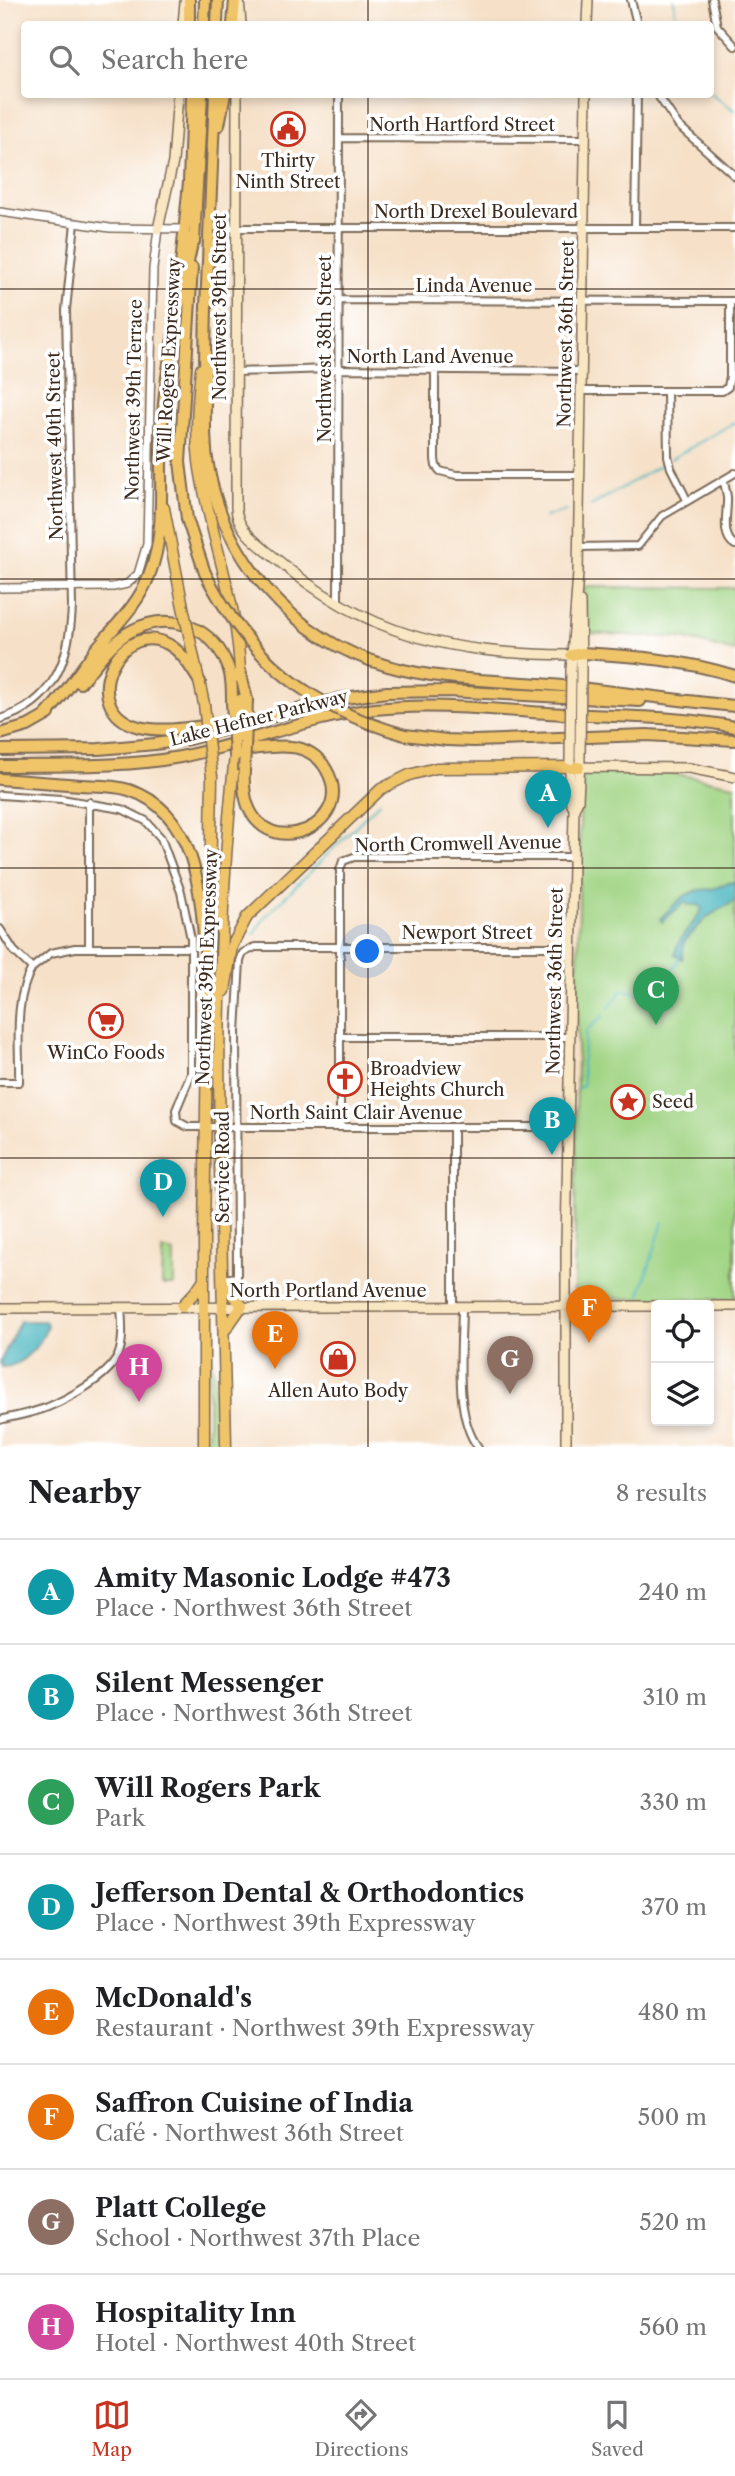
<!DOCTYPE html>
<html lang="en">
<head>
<meta charset="utf-8">
<style>
	body { margin:0; font-family:"Libre Caslon Text",serif; background:#f2f2f2; color:#202124 }
	.controls { position:absolute; right:21px; bottom:21px; display:grid; overflow:hidden; border-radius:7px; box-shadow:0 4px 10px #0003 }
	.controls button { width:63px; height:63px; display:grid; place-items:center; padding:0; border:0; border-bottom:2px solid #e0e0e0; background:#fff; color:#202124; font:35px sans-serif }
	.you { position:absolute; left:368px; top:952px; width:24px; height:24px; margin:-18px; border:5px solid #fff; border-radius:50%; background:#1a73e8; box-shadow:0 0 0 10px #1a73e833 }
	.badge { display:grid; place-items:center; width:46px; height:46px; border-radius:50%; background:#c8321e; color:#fff; font-size:23px; font-weight:700 }
	.pin { position:absolute; translate:-50% -58px; filter:drop-shadow(0 2px 4px #0008) }
	.pin::after { content:''; position:absolute; top:37px; width:24px; height:21px; background:inherit; clip-path:polygon(0 0,100% 0,50% 100%) }
	.list { margin:0; padding:0; list-style:none }
	h2 { display:flex; justify-content:space-between; align-items:center; height:91px; margin:0; padding:0 28px; font-size:30px }
	h2 small { font-size:23px; font-weight:400; color:#757577 }
	.list li { display:grid; grid-template-columns:46px 1fr auto; gap:21px; align-items:center; box-sizing:border-box; height:105px; padding:0 28px; border-top:2px solid #e0e0e0 }
	.list b { display:block; font-size:26px; white-space:nowrap }
	.list p { margin:0; font-size:23px; white-space:nowrap; color:#757577 }
	.list em { font-size:23px; font-style:normal; color:#757577 }
	.icon { flex:none; width:38px; height:38px; fill:none; stroke:currentColor; stroke-width:2; stroke-linecap:round; stroke-linejoin:round }
	.map { position:relative; flex:none; width:735px; height:1447px; overflow:hidden }
	.search { position:absolute; background:#fff; box-shadow:0 4px 10px #0003; left:21px; right:21px; top:21px; height:77px; display:flex; align-items:center; gap:18px; box-sizing:border-box; padding:0 24px; border-radius:7px; color:#757577; font-size:26px }
	.sheet { height:931px; background:#fff }
	nav { display:flex; justify-content:space-around; align-items:center; box-sizing:border-box; height:98px; border-top:2px solid #e0e0e0; background:#fff; font-size:19px; color:#757577 }
	nav a { display:grid; justify-items:center; gap:4px }
	nav .on { color:#c8321e }
	.map>svg:first-child { display:block }
</style>
</head>
<body>
<div class="map">
<svg width="735" height="1447" viewBox="0 0 735 1447">
	<rect width="100%" height="100%" fill="#fff"/>
	<filter id="ink" filterUnits="userSpaceOnUse"><feTurbulence type="fractalNoise" baseFrequency=".0143" numOctaves="2"/><feDisplacementMap in="SourceGraphic" scale="14" xChannelSelector="R" yChannelSelector="G"/><feConvolveMatrix kernelMatrix="1 2 1 2 8 2 1 2 1" color-interpolation-filters="sRGB"/></filter>
	<filter id="wash" filterUnits="userSpaceOnUse"><feTurbulence type="fractalNoise" baseFrequency=".00686" numOctaves="4" result="noise"/><feDisplacementMap in="SourceGraphic" scale="28" xChannelSelector="R" yChannelSelector="G"/><feGaussianBlur stdDeviation="1.57" result="paint"/><feColorMatrix in="noise" values="0 0 0 0 0 0 0 0 0 0 0 0 0 0 0 0 0 1.4 0 .05"/><feComposite in="paint" operator="in"/></filter>
	<g filter="url(#wash)">
		<rect width="100%" height="100%" fill="#f6e0c7"/>
		<path fill="#a1d484" stroke="#6e7f51" stroke-width="2" d="M 584,587 L 735,588 L 735,652 L 683,638 L 584,633 Z
			M 590,772 L 671,773 L 735,785 L 735,1300 L 587,1298 L 579,1296 L 574,1289 L 580,818 L 583,780 L 585,775 Z
			M 163,1250 L 171,1251 L 174,1254 L 174,1285 L 162,1285 Z
			M 209,1325 L 220,1447 L 208,1447 Z"/>
		<path fill="#43b3bd" stroke="#3f6e6e" stroke-width="2" d="M 735,882 L 735,901 L 707,917 L 684,942 L 682,959 L 675,954 C 678,935 696,925 702,908 L 699,905 L 689,905 L 685,902 L 662,922 L 660,919 C 671,908 682,894 699,890 C 704,889 710,890 715,888 C 724,886 725,882 735,882 Z
			M 20,1321 L 45,1321 L 47,1325 C 43,1343 21,1368 2,1367 L 0,1362 Z"/>
		<g fill="none" stroke-linecap="round" stroke-linejoin="round">
			<path stroke="#43b3bd" stroke-width="2" d="M 674,0 L 676,24
				M 710,92 L 735,111
				M 671,459 L 735,422
				M 591,506 L 666,462
				M 545,517 L 566,510
				M 254,934 L 265,917 L 380,802
				M 609,1008 L 622,990 L 639,993 C 657,986 675,975 680,955
				M 578,1088 L 583,1086 L 582,1064 L 586,1031 L 603,1016
				M 639,1298 L 663,1222"/>
		</g>
	</g>
	<g filter="url(#ink)">
		<g fill="none" stroke-linecap="round" stroke-linejoin="round">
			<g stroke="#7c6a59" stroke-width="10">
				<path id="minor" d="M 631,0 L 637,24
					M 712,0 L 717,26 L 735,46
					M 657,94 L 678,125 L 735,176
					M 339,138 L 585,139
					M 635,227 L 637,94
					M 235,228 L 735,228
					M 339,300 L 735,301
					M 236,372 L 330,369 L 581,371
					M 435,372 L 435,459 L 436,466 L 440,471 L 456,475 L 579,475
					M 581,391 L 722,391 L 728,387 L 730,376 L 730,301
					M 667,392 L 668,456 L 671,468 L 687,500
					M 723,480 C 725,485 726,491 727,497 C 728,512 720,536 735,545
					M 578,547 L 638,546 L 662,516 L 735,473
					M 338,603 L 339,94
					M 0,719 C 55,703 70,658 72,606 L 66,310 L 75,223
					M 0,795 L 61,799 L 122,809 L 146,821 L 161,838 L 181,892 L 191,939 L 191,1074 L 176,1110 L 177,1121 L 188,1127 L 569,1127
					M 0,929 L 14,951 L 32,968 C 13,1001 20,1045 19,1082 L 0,1082
					M 89,948 L 89,802
					M 32,968 L 51,953 L 75,948 L 191,948
					M 340,1037 L 570,1037
					M 340,1127 L 340,870 L 343,861 L 354,857 L 573,857
					M 453,1127 L 453,1306
					M 222,1279 L 237,1277 L 236,1032 L 240,961 L 243,953 L 255,947 L 572,947
					M 462,1306 C 462,1345 453,1415 478,1447
					M 0,1420 C 15,1416 33,1413 48,1407 C 69,1398 108,1377 118,1356 C 124,1342 122,1322 121,1307"/>
			</g>
			<g stroke="#7c6a59" stroke-width="10">
				<path id="tertiary" d="M 0,212 L 110,228 L 181,229
					M 218,228 L 235,228
					M 0,588 L 113,587 L 127,584 L 138,574 L 147,544 L 153,269 L 158,229"/>
			</g>
			<g stroke="#7c6a59" stroke-width="12">
				<path id="secondary" d="M 239,0 L 241,24
					M 183,24 L 185,2
					M 587,24 L 588,0
					M 237,94 L 236,508 C 237,530 258,544 274,557 C 367,637 452,654 571,655
					M 158,229 L 173,162 L 178,94
					M 580,602 L 581,670
					M 571,670 L 578,573 L 586,94
					M 570,762 L 570,800 L 574,809
					M 579,767 L 689,768 L 735,777
					M 709,1306 L 735,1306
					M 0,1308 L 656,1306
					M 566,1447 L 566,1247 L 574,809 L 578,800 L 580,760"/>
			</g>
			<g stroke="#7c6a59" stroke-width="13">
				<path id="trunk" d="M 201,369 C 198,400 195,430 199,461 C 208,534 240,604 240,678
					M 164,508 L 182,602
					M 192,649 L 204,704
					M 209,955 L 212,777
					M 225,991 L 232,946 L 247,917 L 381,789 L 409,775 L 436,768 L 579,767
					M 224,1282 L 242,1306 L 226,1329
					M 182,1306 L 196,1291 L 204,1279
					M 204,1447 L 204,1232 L 208,984
					M 226,1447 C 222,1217 209,986 235,756"/>
			</g>
			<g stroke="#7c6a59" stroke-width="14">
				<path id="motorway" d="M 189,0 L 189,24
					M 204,24 L 205,0
					M 217,24 L 218,0
					M 233,24 L 235,0
					M 215,94 C 212,158 210,221 207,285 C 205,320 205,355 205,391 C 205,414 204,437 207,459 C 221,557 293,640 388,666 C 440,681 497,680 551,685 C 613,691 674,700 735,706
					M 219,125 L 225,94
					M 194,242 L 202,94
					M 181,265 L 189,182 L 192,94
					M 192,268 L 180,462 L 187,519 L 205,573
					M 571,655 L 582,653 C 634,656 685,660 735,676
					M 240,671 L 247,700
					M 200,682 C 192,670 185,656 174,648 C 121,610 73,709 139,727 C 167,734 202,725 230,723
					M 80,683 C 96,665 111,641 133,630 C 167,612 209,625 225,660 C 232,673 232,688 232,702
					M 44,717 C 64,696 79,672 96,649 C 115,626 138,605 149,576 C 168,528 158,474 162,424 C 167,360 180,297 194,235
					M 0,734 L 28,726 L 49,714
					M 405,735 L 447,740 L 474,741 L 647,735 L 735,740
					M 0,750 L 99,749 L 155,744 L 189,739 L 338,699 L 387,692 L 447,691 L 640,701
					M 236,751 C 254,749 273,745 291,747 C 305,748 319,756 326,769 C 363,832 238,875 244,771
					M 0,766 C 60,765 121,768 180,757 C 246,744 308,717 375,709 C 438,702 503,711 566,714 C 621,717 680,716 735,727
					M 0,779 C 27,781 54,783 81,785 C 97,786 113,785 129,790 C 209,816 201,925 208,992"/>
			</g>
			<use href="#minor" stroke="#fff" stroke-width="6"/>
			<use href="#tertiary" stroke="#fff" stroke-width="7"/>
			<use href="#secondary" stroke="#f9e7c3" stroke-width="9"/>
			<use href="#trunk" stroke="#f0c469" stroke-width="10"/>
			<use href="#motorway" stroke="#f0c469" stroke-width="10"/>
			<g stroke="#7c6a59" stroke-width="12" stroke-linecap="butt">
				<path id="secondary-bridge" d="M 580,758 L 581,670
					M 570,760 L 571,670"/>
			</g>
			<g stroke="#7c6a59" stroke-width="13" stroke-linecap="butt">
				<path id="trunk-bridge" d="M 182,602 L 192,649
					M 204,704 L 212,777
					M 237,738 L 240,700"/>
			</g>
			<g stroke="#7c6a59" stroke-width="14" stroke-linecap="butt">
				<path id="motorway-bridge" d="M 205,573 C 250,661 310,708 405,735
					M 232,702 L 235,756
					M 244,771 L 247,700"/>
			</g>
			<use href="#secondary-bridge" stroke="#f9e7c3" stroke-width="9"/>
			<use href="#trunk-bridge" stroke="#f0c469" stroke-width="10"/>
			<use href="#motorway-bridge" stroke="#f0c469" stroke-width="10"/>
		</g>
	</g>
	<path fill="none" stroke="#3b2a1e" stroke-width="2" stroke-opacity="0.55" d="M 368,0 L 368,24M 368,94 L 368,1447M 0,289 L 735,289M 0,579 L 735,579M 0,868 L 735,868M 0,1158 L 735,1158"/>
	<defs>
		<g id="civic-ring" transform="scale(1.75)"><circle r="9.5" fill="#fff" stroke="#c8321e" stroke-width="1.5"/><path d="M-.6-6.5H3V-4.5H.6V-3L4-1V1h2V6H-6V1h2V-1L-.6-3ZM-1.2 2.5V6h2.4V2.5Z" fill="#c8321e"/></g>
		<g id="supermarket-ring" transform="scale(1.75)"><circle r="9.5" fill="#fff" stroke="#c8321e" stroke-width="1.5"/><path d="M-6-5.5h2.5l.6 2H6L4.5 2H-2.5L-4.4-4H-6ZM-1.5 3.2a1.3 1.3 0 1 0 .1 0ZM3 3.2a1.3 1.3 0 1 0 .1 0Z" fill="#c8321e"/></g>
		<g id="church-ring" transform="scale(1.75)"><circle r="9.5" fill="#fff" stroke="#c8321e" stroke-width="1.5"/><path d="M-1.2-6h2.4v3.5h3.3v2.4h-3.3V6h-2.4V-.1h-3.3v-2.4h3.3Z" fill="#c8321e"/></g>
		<g id="sight-ring" transform="scale(1.75)"><circle r="9.5" fill="#fff" stroke="#c8321e" stroke-width="1.5"/><path d="M0-6L1.8-2.2L6-1.7L2.9 1.2L3.7 5.4L0 3.3L-3.7 5.4L-2.9 1.2L-6-1.7L-1.8-2.2Z" fill="#c8321e"/></g>
		<g id="shop-ring" transform="scale(1.75)"><circle r="9.5" fill="#fff" stroke="#c8321e" stroke-width="1.5"/><path d="M-5-2.5h2.3a2.7 3.5 0 0 1 5.4 0H5L5.5 6h-11ZM-1.5-2.5h3a1.5 2.3 0 0 0-3 0Z" fill="#c8321e"/></g>
	</defs>
	<g fill-rule="evenodd">
		<use href="#civic-ring" x="288" y="129"/>
		<use href="#supermarket-ring" x="106" y="1021"/>
		<use href="#church-ring" x="345" y="1079"/>
		<use href="#sight-ring" x="628" y="1102"/>
		<use href="#shop-ring" x="338" y="1359"/>
	</g>
	<g text-anchor="middle" stroke-width="7" stroke-linejoin="round" paint-order="stroke">
		<g font-size="18" fill="#3b2a1e" stroke="#fff">
			<text x="462" y="131">North Hartford Street</text>
			<text x="476" y="218">North Drexel Boulevard</text>
			<text x="474" y="292">Linda Avenue</text>
			<text transform="translate(220 307) rotate(-90)" y="6">Northwest 39th Street</text>
			<text transform="translate(566 334) rotate(-89)" y="6">Northwest 36th Street</text>
			<text transform="translate(325 349) rotate(-90)" y="6">Northwest 38th Street</text>
			<text x="430" y="363">North Land Avenue</text>
			<text transform="translate(169 360) rotate(-87)" y="6">Will Rogers Expressway</text>
			<text transform="translate(134 400) rotate(-89)" y="6">Northwest 39th Terrace</text>
			<text transform="translate(55 446) rotate(-91)" y="6">Northwest 40th Street</text>
			<text transform="translate(259 718) rotate(-14)" y="6">Lake Hefner Parkway</text>
			<text transform="translate(458 844) rotate(-1)" y="6">North Cromwell Avenue</text>
			<text x="467" y="939">Newport Street</text>
			<text transform="translate(207 967) rotate(-88)" y="6">Northwest 39th Expressway</text>
			<text transform="translate(555 981) rotate(-89)" y="6">Northwest 36th Street</text>
			<text x="356" y="1119">North Saint Clair Avenue</text>
			<text transform="translate(223 1167) rotate(-90)" y="6">Service Road</text>
			<text x="328" y="1297">North Portland Avenue</text>
		</g>
		<g font-size="18" fill="#3b2a1e" stroke="#fff">
			<text x="288" y="167">Thirty<tspan x="288" dy="21">Ninth Street</tspan></text>
			<text x="106" y="1059">WinCo Foods</text>
			<text x="370" y="1075" text-anchor="start">Broadview<tspan x="370" dy="21">Heights Church</tspan></text>
			<text x="652" y="1108" text-anchor="start">Seed</text>
			<text x="338" y="1397">Allen Auto Body</text>
		</g>
	</g>
</svg>
<div class="controls">
<button><svg class="icon" aria-label="locate" viewBox="0 0 24 24"><circle cx="12" cy="12" r="6"/><path d="M12 2v4M12 18v4M2 12h4M18 12h4"/></svg></button>
<button><svg class="icon" aria-label="layers" viewBox="0 0 24 24"><path d="M12 4l9 5-9 5-9-5zM3 14l9 5 9-5"/></svg></button>
</div>
<div class="you"></div>
<div class="pin badge" style="left:548px;top:828px;background:#0f9aa8">A</div>
<div class="pin badge" style="left:552px;top:1155px;background:#0f9aa8">B</div>
<div class="pin badge" style="left:656px;top:1025px;background:#2e9e5b">C</div>
<div class="pin badge" style="left:163px;top:1217px;background:#0f9aa8">D</div>
<div class="pin badge" style="left:275px;top:1369px;background:#e8710a">E</div>
<div class="pin badge" style="left:589px;top:1343px;background:#e8710a">F</div>
<div class="pin badge" style="left:510px;top:1394px;background:#8d6e63">G</div>
<div class="pin badge" style="left:139px;top:1402px;background:#d1479c">H</div>
<div class="search"><svg class="icon" aria-label="search" viewBox="0 0 24 24"><circle cx="10" cy="10" r="6"/><path d="M15 15l6 6"/></svg>Search here</div>
</div>
<section class="sheet">
<h2>Nearby<small>8 results</small></h2>
<ul class="list">
<li><span class="badge" style="background:#0f9aa8">A</span><div><b>Amity Masonic Lodge #473</b><p>Place · Northwest 36th Street</p></div><em>240 m</em></li>
<li><span class="badge" style="background:#0f9aa8">B</span><div><b>Silent Messenger</b><p>Place · Northwest 36th Street</p></div><em>310 m</em></li>
<li><span class="badge" style="background:#2e9e5b">C</span><div><b>Will Rogers Park</b><p>Park</p></div><em>330 m</em></li>
<li><span class="badge" style="background:#0f9aa8">D</span><div><b>Jefferson Dental &amp; Orthodontics</b><p>Place · Northwest 39th Expressway</p></div><em>370 m</em></li>
<li><span class="badge" style="background:#e8710a">E</span><div><b>McDonald's</b><p>Restaurant · Northwest 39th Expressway</p></div><em>480 m</em></li>
<li><span class="badge" style="background:#e8710a">F</span><div><b>Saffron Cuisine of India</b><p>Café · Northwest 36th Street</p></div><em>500 m</em></li>
<li><span class="badge" style="background:#8d6e63">G</span><div><b>Platt College</b><p>School · Northwest 37th Place</p></div><em>520 m</em></li>
<li><span class="badge" style="background:#d1479c">H</span><div><b>Hospitality Inn</b><p>Hotel · Northwest 40th Street</p></div><em>560 m</em></li>
</ul>
</section>
<nav>
<a class="on"><svg class="icon" aria-label="map" viewBox="0 0 24 24"><path d="M3 6l6-2 6 2 6-2v14l-6 2-6-2-6 2zM9 4v14M15 6v14"/></svg>Map</a>
<a><svg class="icon" aria-label="directions" viewBox="0 0 24 24"><path d="M12 3l9 9-9 9-9-9zM9 14v-3h6M13 9l2 2-2 2"/></svg>Directions</a>
<a><svg class="icon" aria-label="saved" viewBox="0 0 24 24"><path d="M7 4h10v16l-5-4-5 4z"/></svg>Saved</a>
</nav>
</body>
</html>
